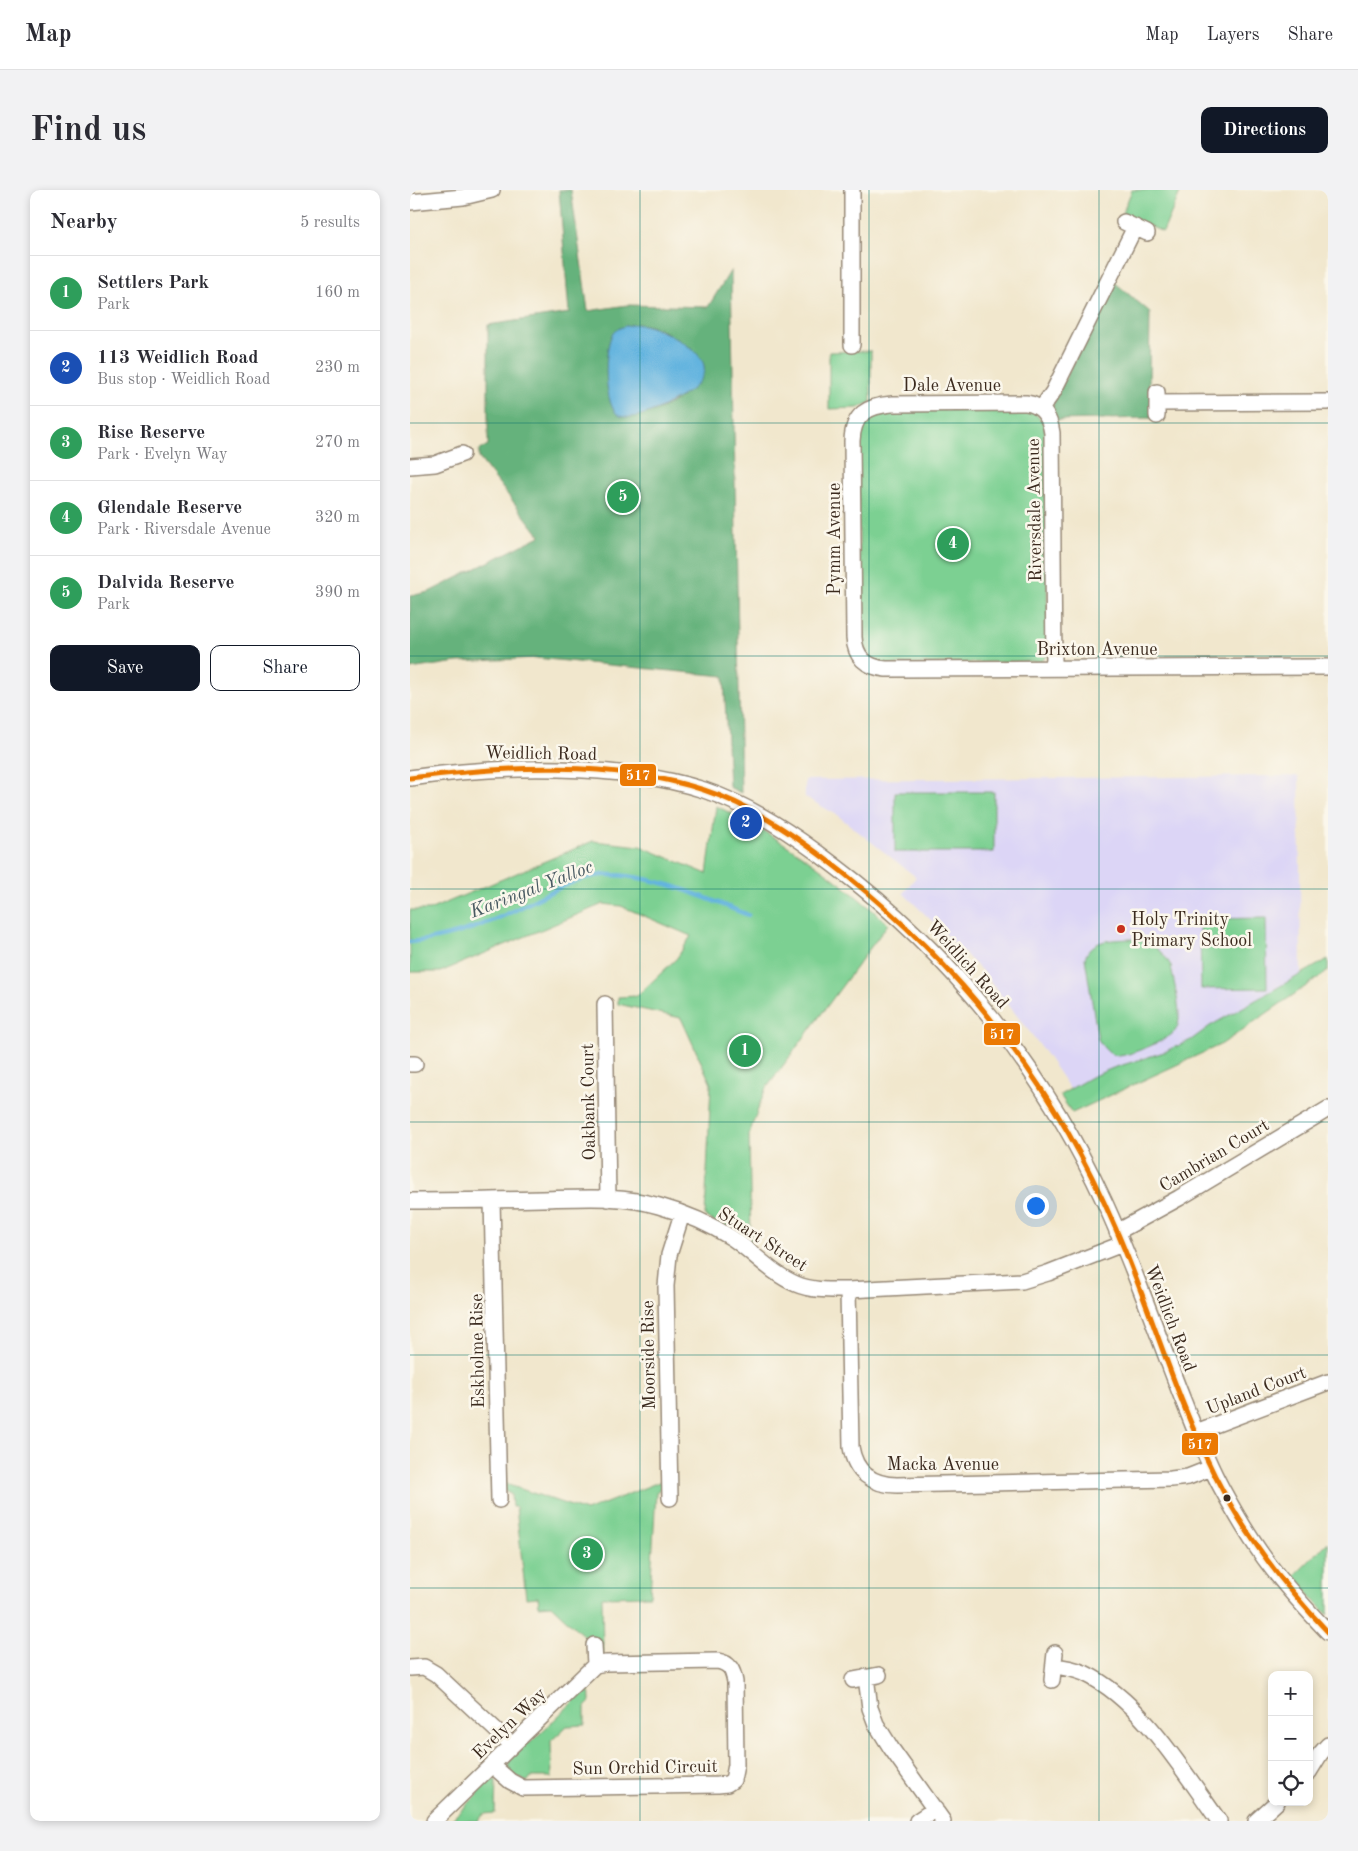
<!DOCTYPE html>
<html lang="en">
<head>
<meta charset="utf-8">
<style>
	body { margin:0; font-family:"Old Standard TT",serif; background:#f2f2f3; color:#2b2b33 }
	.controls { position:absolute; right:15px; bottom:15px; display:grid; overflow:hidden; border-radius:10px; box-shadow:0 2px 8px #0003 }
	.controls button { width:45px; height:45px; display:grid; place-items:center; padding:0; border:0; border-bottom:1px solid #e1e1e2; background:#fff; color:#2b2b33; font:25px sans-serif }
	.you { position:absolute; left:625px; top:1015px; width:18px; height:18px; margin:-12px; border:4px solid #fff; border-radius:50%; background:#1a73e8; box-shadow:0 0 0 8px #1a73e833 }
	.badge { display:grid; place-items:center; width:32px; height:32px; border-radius:50%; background:#111827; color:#fff; font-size:16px; font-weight:700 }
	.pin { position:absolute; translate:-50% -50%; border:2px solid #fff; box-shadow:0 1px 5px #0006 }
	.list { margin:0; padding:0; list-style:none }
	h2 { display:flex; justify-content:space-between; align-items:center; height:65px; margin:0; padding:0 20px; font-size:21px }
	h2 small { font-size:16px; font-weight:400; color:#7c7c81 }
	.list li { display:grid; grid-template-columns:32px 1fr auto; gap:15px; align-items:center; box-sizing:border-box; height:75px; padding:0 20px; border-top:1px solid #e1e1e2 }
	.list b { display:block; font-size:19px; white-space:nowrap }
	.list p { margin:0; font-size:16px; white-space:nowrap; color:#7c7c81 }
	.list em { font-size:16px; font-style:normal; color:#7c7c81 }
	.actions { display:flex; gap:10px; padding:15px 20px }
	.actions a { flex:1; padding:11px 0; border:1px solid #111827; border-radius:10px; text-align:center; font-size:18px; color:#111827 }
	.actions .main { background:#111827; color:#fff }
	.icon { flex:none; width:28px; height:28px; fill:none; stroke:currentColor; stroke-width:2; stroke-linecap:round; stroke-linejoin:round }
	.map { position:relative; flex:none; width:918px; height:1631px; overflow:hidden; border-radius:10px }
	header { display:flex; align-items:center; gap:30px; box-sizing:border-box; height:70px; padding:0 25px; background:#fff; border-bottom:1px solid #e1e1e2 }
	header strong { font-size:24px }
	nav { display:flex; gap:28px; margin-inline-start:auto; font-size:18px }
	.intro { display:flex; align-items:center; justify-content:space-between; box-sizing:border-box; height:120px; padding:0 30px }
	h1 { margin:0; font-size:35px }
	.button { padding:12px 22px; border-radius:10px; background:#111827; color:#fff; font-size:18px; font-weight:700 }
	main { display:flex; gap:30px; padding:0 30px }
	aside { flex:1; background:#fff; border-radius:10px; box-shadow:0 2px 8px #0003 }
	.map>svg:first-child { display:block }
</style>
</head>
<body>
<header>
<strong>Map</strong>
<nav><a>Map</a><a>Layers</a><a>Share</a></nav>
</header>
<div class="intro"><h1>Find us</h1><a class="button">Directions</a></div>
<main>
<aside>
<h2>Nearby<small>5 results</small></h2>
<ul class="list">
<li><span class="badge" style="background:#2e9e5b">1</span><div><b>Settlers Park</b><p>Park</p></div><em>160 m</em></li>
<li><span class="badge" style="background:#1a4fb4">2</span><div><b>113 Weidlich Road</b><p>Bus stop · Weidlich Road</p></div><em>230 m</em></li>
<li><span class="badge" style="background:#2e9e5b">3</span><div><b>Rise Reserve</b><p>Park · Evelyn Way</p></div><em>270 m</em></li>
<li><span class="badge" style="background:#2e9e5b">4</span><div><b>Glendale Reserve</b><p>Park · Riversdale Avenue</p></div><em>320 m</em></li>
<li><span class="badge" style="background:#2e9e5b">5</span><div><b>Dalvida Reserve</b><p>Park</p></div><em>390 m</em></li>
</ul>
<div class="actions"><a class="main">Save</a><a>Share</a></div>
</aside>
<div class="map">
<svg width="918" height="1631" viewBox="0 0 918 1631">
	<rect width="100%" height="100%" fill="#fbf7ec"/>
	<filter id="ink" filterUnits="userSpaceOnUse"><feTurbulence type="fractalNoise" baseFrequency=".02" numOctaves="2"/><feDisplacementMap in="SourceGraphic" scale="10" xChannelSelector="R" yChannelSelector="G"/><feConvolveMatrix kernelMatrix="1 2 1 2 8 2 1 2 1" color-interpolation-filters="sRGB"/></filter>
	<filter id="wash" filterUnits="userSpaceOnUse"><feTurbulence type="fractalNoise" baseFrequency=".0096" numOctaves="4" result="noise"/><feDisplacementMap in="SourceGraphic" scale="20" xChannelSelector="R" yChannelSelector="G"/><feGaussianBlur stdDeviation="1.12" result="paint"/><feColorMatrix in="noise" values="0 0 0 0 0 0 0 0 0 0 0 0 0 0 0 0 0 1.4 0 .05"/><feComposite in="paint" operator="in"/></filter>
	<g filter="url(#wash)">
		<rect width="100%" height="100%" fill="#f1e7cd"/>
		<path fill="#dcd5f6" d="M 889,586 L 891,785 L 800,836 L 781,850 L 754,862 L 681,887 L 660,899 L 626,850 L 572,781 L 522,731 L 493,703 L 506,687 L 427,625 L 395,607 L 395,590 Z"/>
		<path fill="#7cd092" stroke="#5c7d58" d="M 722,0 L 771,0 L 753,42 L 712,24 Z
			M 461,161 L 461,212 L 448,218 L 419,219 L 419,162 Z
			M 621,219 L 635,234 L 638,465 L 631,471 L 475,475 L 462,471 L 450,455 L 448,240 L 451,232 L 470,220 Z
			M 485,602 L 584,602 L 584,662 L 485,662 Z
			M 306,616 C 370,646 426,687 478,734 L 355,900 L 339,944 L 341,1053 L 295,1026 L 301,894 L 271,828 L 208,814 L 208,807 L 227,806 L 267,768 L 281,746 L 211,716 L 193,714 L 30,782 L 0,782 L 0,720 L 19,720 L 183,651 L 230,656 L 297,684 Z
			M 856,728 L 857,798 L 791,799 L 790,729 Z
			M 722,749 C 739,751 753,760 761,776 C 763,789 772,823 768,834 C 768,837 765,842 762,844 C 754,851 719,866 708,866 C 698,865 693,857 688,849 L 675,768 C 682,748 704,750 722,749 Z
			M 918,769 L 918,781 L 812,854 L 662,923 L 650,905 L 681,887 L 703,878 L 754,862 L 781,850 L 800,836 Z
			M 254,1290 L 254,1296 L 246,1302 L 240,1406 L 192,1407 L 193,1466 L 191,1464 L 188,1450 L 178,1450 L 141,1415 L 129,1416 L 128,1407 L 116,1408 L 106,1317 L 102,1317 L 101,1304 L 96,1302 L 93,1293 L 176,1321 Z
			M 918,1352 L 918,1425 L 883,1387 Z
			M 179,1488 L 180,1512 L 175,1517 L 175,1535 L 157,1536 L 141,1551 L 142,1589 L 140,1587 L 121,1587 L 117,1592 L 101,1584 C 95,1570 103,1563 113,1553 L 120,1553 L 166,1509 L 166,1501 Z
			M 80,1590 L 86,1590 L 85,1623 L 74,1624 L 68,1631 L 40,1631 L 67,1605 L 67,1598 Z"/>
		<path fill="#65b27c" stroke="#506e4d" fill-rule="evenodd" d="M 149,0 L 161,0 L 178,121 L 217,115 L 298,117 L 321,80 L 331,603 L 319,597 L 314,486 L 126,468 L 47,472 L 0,479 L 0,406 L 19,402 L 130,346 L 69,268 L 69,260 L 78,255 L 78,135 L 159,123 ZM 228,134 C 249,135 270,150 286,163 L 292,187 C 275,210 242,226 214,227 L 220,135 Z
			M 703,91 L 740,122 L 739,200 L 742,200 L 742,228 L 645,230 L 642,216 Z"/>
		<path fill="#64b4df" stroke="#506f7e" d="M 228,134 C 244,135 300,160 294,182 C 289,197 274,205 261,212 C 249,219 224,231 210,226 C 193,219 193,157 203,143 C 209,136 219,135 228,134 Z"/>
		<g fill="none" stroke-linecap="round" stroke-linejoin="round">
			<path stroke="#64b4df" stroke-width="4.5" d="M 0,752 C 32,749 65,739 95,725 C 122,713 163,686 193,685 C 242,683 293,707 338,725"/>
		</g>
	</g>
	<g filter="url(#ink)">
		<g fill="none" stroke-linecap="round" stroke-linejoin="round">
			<g stroke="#968876" stroke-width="18">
				<path id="minor" d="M 442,0 L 442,155
					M 0,12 L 53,7 L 82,0
					M 714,32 L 737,43
					M 747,213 L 918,212
					M 631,219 L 643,202 L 725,37
					M 747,226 L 747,202
					M 0,276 L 25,274 L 52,264
					M 644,478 L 642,243 C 640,228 633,215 616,213 L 482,214 C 457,216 443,224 442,251 L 444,447 C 445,467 456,477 476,479 L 918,477
					M 0,588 C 88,575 209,573 294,600 C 342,616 386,646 425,676 C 542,764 633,879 694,1011 C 724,1076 747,1144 773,1210 C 785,1240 796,1270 812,1299 C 825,1323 839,1347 855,1369 C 874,1395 896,1419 918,1442
					M 195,814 L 198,1009
					M 0,874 L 5,874
					M 82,1010 L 89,1310
					M 0,1011 C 44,1011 88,1010 132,1009 C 171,1008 212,1005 249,1016 C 274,1023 300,1034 322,1048 C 343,1062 362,1084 386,1094 C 402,1101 421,1100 438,1100 L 612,1091 L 638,1083 L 712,1054
					M 707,1042 L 769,1008 L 918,919
					M 438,1100 L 441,1257 C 445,1282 462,1295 487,1295 L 761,1289 L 778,1287 L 801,1278
					M 786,1242 L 918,1192
					M 260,1308 L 256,1096 L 259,1065 L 272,1024
					M 644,1476 C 654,1477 664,1479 674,1483 C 731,1510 773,1581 809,1631
					M 0,1478 L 14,1477 L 26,1484 L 102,1555
					M 456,1487 L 460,1518 L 466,1534 L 481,1558 L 533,1631
					M 443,1490 L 469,1485
					M 642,1490 L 645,1463
					M 82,1575 L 100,1591 L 113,1598 L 308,1595 L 317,1594 L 323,1590 L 326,1575 L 325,1492 C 323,1480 320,1473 307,1471 L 196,1473 L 185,1475
					M 899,1582 L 910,1564 L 918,1555
					M 24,1631 L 185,1475 L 184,1455
					M 507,1631 L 525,1619
					M 846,1631 L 867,1612"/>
			</g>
			<use href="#minor" stroke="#fff" stroke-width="15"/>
			<g stroke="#fbf7ec" stroke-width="9">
				<path id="bus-1" d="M 0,588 C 96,576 201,570 294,600 C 346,617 393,651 436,685 C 554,780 645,896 705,1037 C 741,1119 765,1206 805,1286 C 835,1345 873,1395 918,1442"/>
			</g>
			<use href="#bus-1" stroke="#eb7903" stroke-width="5"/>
		</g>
	</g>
	<path fill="none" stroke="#0f766e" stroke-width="1" stroke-opacity="0.55" d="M 230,0 L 230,1631M 459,0 L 459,1631M 689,0 L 689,1631M 0,233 L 918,233M 0,466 L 918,466M 0,699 L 918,699M 0,932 L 918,932M 0,1165 L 918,1165M 0,1398 L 918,1398"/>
	<circle fill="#c8321e" stroke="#fbf7ec" stroke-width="2" cx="711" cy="739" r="5"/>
	<circle fill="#3b2a1e" stroke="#fbf7ec" stroke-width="2" cx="817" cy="1308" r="4.5"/>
	<g text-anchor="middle" stroke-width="5" stroke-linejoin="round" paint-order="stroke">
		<g font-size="18" fill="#3b2a1e" stroke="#fbf7ec">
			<text x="542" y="201">Dale Avenue</text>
			<text transform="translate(624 320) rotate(-91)" y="6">Riversdale Avenue</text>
			<text transform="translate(424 349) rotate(-90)" y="6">Pymm Avenue</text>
			<text x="687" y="465">Brixton Avenue</text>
			<text transform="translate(131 563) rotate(1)" y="6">Weidlich Road</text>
			<text transform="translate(558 774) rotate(48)" y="6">Weidlich Road</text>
			<text transform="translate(178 912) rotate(-91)" y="6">Oakbank Court</text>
			<text transform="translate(804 965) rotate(-31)" y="6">Cambrian Court</text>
			<text transform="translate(353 1049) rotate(33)" y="6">Stuart Street</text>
			<text transform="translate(761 1128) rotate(69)" y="6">Weidlich Road</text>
			<text transform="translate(67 1161) rotate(-91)" y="6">Eskholme Rise</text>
			<text transform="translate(238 1165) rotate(-91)" y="6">Moorside Rise</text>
			<text transform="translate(846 1200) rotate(-21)" y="6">Upland Court</text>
			<text x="533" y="1280">Macka Avenue</text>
			<text transform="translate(99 1533) rotate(-44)" y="6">Evelyn Way</text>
			<text transform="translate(235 1577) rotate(-1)" y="6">Sun Orchid Circuit</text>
		</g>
		<g font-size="18" fill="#3b2a1e" stroke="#fbf7ec" text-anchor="start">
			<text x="721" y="735">Holy Trinity<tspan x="721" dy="21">Primary School</tspan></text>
		</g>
		<g font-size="19" font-style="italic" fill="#495a62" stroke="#fbf7ec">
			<text transform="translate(121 698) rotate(-21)" y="7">Karingal Yalloc</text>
		</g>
	</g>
	<g stroke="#fbf7ec" stroke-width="2">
		<rect x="209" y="573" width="38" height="24" rx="5" fill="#eb7903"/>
		<rect x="573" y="832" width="38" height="24" rx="5" fill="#eb7903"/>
		<rect x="771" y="1242" width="38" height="24" rx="5" fill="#eb7903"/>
	</g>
	<g font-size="14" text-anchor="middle" font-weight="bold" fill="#fff">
		<text x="228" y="590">517</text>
		<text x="592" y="849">517</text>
		<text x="790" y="1259">517</text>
	</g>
</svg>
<div class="controls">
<button>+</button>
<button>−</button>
<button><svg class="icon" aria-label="locate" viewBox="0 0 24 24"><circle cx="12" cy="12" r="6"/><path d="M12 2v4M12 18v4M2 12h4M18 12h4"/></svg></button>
</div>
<div class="you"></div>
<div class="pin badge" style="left:335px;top:861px;background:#2e9e5b">1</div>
<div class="pin badge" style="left:336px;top:633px;background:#1a4fb4">2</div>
<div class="pin badge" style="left:177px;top:1364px;background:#2e9e5b">3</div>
<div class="pin badge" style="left:543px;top:354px;background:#2e9e5b">4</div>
<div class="pin badge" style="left:213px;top:307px;background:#2e9e5b">5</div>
</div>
</main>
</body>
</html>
